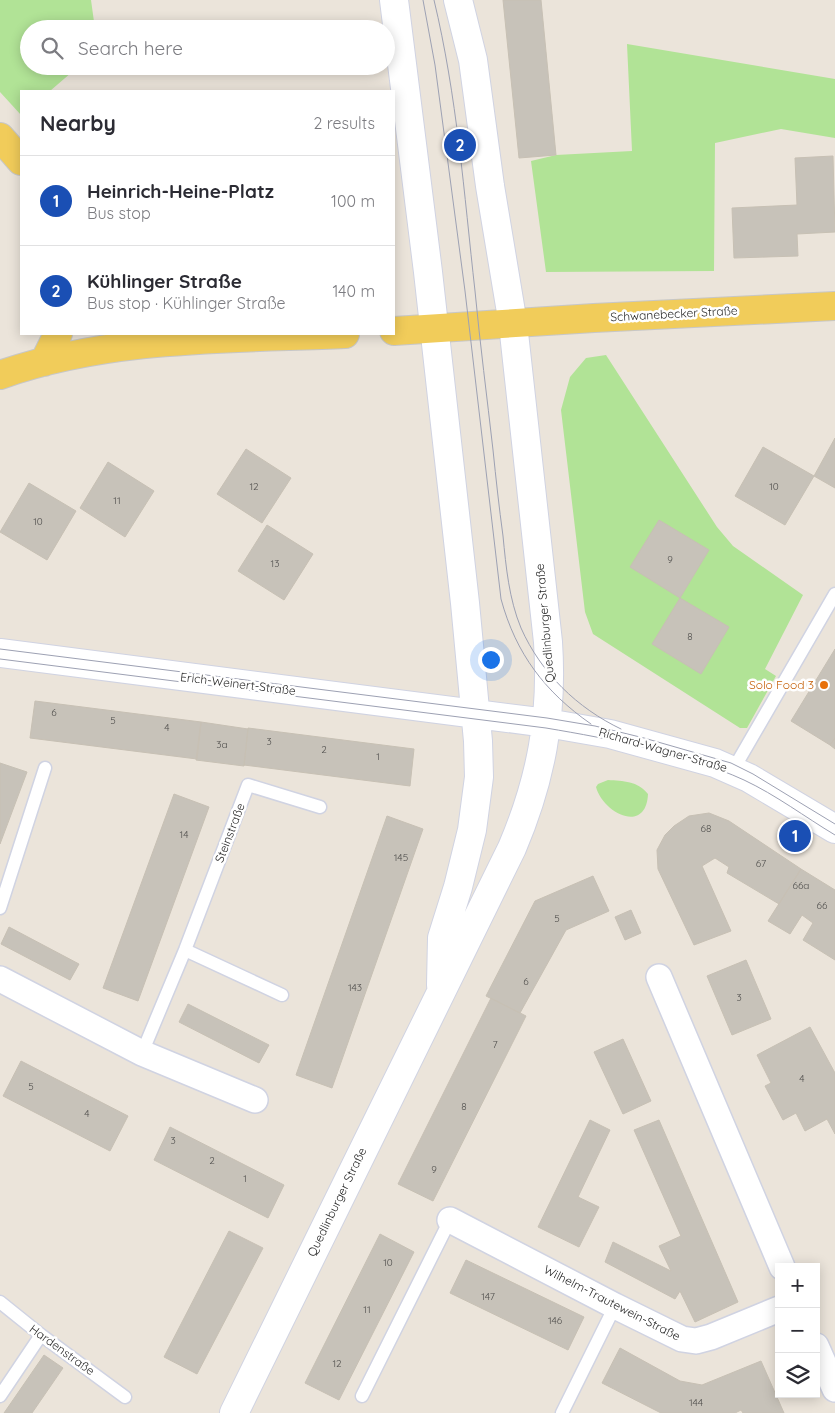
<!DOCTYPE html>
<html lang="en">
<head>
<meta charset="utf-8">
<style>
	body { margin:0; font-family:Quicksand,sans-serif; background:#f2f2f3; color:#2b2b33 }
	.controls { position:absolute; right:15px; bottom:15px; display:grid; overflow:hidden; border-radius:0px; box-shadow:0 2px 12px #0003 }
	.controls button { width:45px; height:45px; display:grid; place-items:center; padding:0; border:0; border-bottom:1px solid #e1e1e2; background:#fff; color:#2b2b33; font:25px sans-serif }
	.you { position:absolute; left:490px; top:659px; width:18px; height:18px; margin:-12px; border:4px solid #fff; border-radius:50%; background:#1a73e8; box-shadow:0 0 0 8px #1a73e833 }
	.badge { display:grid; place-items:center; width:32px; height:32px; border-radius:50%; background:#ea580c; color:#fff; font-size:16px; font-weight:700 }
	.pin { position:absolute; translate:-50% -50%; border:2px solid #fff; box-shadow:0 1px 5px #0006 }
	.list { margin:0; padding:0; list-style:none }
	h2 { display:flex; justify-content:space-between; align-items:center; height:65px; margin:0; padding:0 20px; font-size:21px }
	h2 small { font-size:16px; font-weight:400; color:#7c7c81 }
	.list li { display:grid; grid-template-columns:32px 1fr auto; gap:15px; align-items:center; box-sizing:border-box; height:90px; padding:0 20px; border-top:1px solid #e1e1e2 }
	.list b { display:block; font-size:19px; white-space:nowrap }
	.list p { margin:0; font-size:16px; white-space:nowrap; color:#7c7c81 }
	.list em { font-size:16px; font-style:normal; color:#7c7c81 }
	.icon { flex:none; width:28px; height:28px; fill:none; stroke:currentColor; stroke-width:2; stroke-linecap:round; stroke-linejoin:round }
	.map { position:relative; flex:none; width:835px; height:1413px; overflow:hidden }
	.search { position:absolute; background:#fff; box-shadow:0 2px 12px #0003; left:20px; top:20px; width:375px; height:55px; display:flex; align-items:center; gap:12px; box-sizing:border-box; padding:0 18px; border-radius:28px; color:#7c7c81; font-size:19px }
	.panel { position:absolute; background:#fff; box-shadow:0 2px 12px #0003; left:20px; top:90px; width:375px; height:245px; border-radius:0px }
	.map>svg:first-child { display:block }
</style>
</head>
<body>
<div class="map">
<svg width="835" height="1413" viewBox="0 0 835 1413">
	<rect width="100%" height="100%" fill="#ebe4da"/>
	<path fill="#b1e396" d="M 0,0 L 91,0 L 95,29 L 29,29 L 29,66 L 79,66 L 50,91 L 21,91 L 21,115 L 0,92 Z
		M 627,44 L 835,79 L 835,138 L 781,129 L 715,143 L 714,271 L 546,272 L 531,161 L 556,155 L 632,151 Z
		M 606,355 L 717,527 L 733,546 L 803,595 L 765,669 L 776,676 L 747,728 L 740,728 L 593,634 L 585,612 L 561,410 L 570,377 L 586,358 Z
		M 608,780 C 623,781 638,781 648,794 C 646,835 603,813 596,787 L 598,784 Z"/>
	<path fill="#c7c2b9" stroke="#c7c0b4" d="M 503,0 L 541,0 L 556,155 L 519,158 Z
		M 833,156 L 835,232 L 797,234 L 798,256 L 734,258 L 732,208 L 797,205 L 795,158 Z
		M 835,438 L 835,488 L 814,476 Z
		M 763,447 L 814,476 L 785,525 L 735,496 Z
		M 246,449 L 291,478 L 262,523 L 217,494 Z
		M 108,462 L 154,491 L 125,537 L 80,508 Z
		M 29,483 L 76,511 L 47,560 L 0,532 Z
		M 659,520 L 709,550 L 680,598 L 630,567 Z
		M 267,525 L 313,554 L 284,600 L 238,571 Z
		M 680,598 L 729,627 L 701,674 L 652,644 Z
		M 835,649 L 835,738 L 830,745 L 791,721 Z
		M 35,701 L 201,722 L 197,759 L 30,738 Z
		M 201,722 L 248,729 L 244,766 L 196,760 Z
		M 248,728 L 414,749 L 410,786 L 244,765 Z
		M 835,738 L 835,749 L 830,745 Z
		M 0,763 L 27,772 L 0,844 Z
		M 174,794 L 209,807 L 138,1001 L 103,988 Z
		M 709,813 L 729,821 L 801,869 L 779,904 L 727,873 L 729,867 L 715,858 L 702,866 L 731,931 L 694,945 L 658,869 L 657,850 L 665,835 L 674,826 L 689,816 Z
		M 387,816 L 423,829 L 332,1088 L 296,1075 Z
		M 801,869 L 835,890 L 835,960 L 803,940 L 813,923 L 802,915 L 790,934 L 768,921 Z
		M 593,876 L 609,911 L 566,930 L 520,1013 L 486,996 L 535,901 Z
		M 631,910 L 641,933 L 625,940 L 615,917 Z
		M 9,927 L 79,964 L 70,980 L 1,944 Z
		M 746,960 L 771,1019 L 732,1035 L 707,976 Z
		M 491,998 L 526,1016 L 433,1201 L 398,1184 Z
		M 188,1004 L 269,1045 L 259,1063 L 179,1022 Z
		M 810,1027 L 835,1073 L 835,1134 L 827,1119 L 805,1131 L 796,1113 L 783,1120 L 765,1086 L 771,1083 L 757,1055 Z
		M 623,1039 L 651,1101 L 623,1114 L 594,1052 Z
		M 21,1061 L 128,1116 L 110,1151 L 3,1096 Z
		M 590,1120 L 610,1130 L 578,1197 L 599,1207 L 579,1247 L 538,1227 Z
		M 659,1120 L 738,1302 L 695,1322 L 680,1291 L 675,1299 L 605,1262 L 613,1242 L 671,1271 L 659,1246 L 681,1236 L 634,1130 Z
		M 170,1127 L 284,1185 L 268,1218 L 154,1160 Z
		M 229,1231 L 263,1248 L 197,1374 L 164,1357 Z
		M 380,1234 L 414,1252 L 339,1400 L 305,1383 Z
		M 466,1260 L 584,1317 L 568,1350 L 450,1293 Z
		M 620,1348 L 680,1381 L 702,1385 L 761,1361 L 784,1413 L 743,1413 L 741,1410 L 735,1413 L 661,1413 L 602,1383 Z
		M 44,1355 L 63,1368 L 32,1413 L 4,1413 Z"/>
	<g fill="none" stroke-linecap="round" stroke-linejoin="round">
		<g stroke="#d0d3e2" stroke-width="15">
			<path id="lane" d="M 733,770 L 835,594
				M 0,908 L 45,768
				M 185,950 L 282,995
				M 142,1053 L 185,950 L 248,785 L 320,807
				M 0,1302 L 41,1335 L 125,1397
				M 0,1396 L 41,1335
				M 362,1396 L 450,1220
				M 562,1413 L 615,1306"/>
		</g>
		<g stroke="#d0d3e2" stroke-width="28">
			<path id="street" d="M 659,977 L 782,1267
				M 0,979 L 142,1053 L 255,1100
				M 450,1220 L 615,1306 L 682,1339 L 696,1341 L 711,1337 L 779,1309
				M 816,1346 L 835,1389"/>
		</g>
		<g stroke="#d0d3e2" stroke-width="30">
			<path id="secondary" d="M 394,0 L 428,272 L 465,603 L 478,741 L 479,777 L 472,830 L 458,887 L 442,938 L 441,985
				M 0,653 L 547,723 L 610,734 L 715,763 L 749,778 L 835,829
				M 234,1413 L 512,848 C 541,780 553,716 548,642 L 513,324 L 490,186 L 473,60 L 458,0"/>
		</g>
		<g stroke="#c7c7c7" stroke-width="30">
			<path id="primary" d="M 0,137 L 21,161
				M 394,331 L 594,318 L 835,306
				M 44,362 L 58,334
				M 0,375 C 110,336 230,339 345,334"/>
		</g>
		<use href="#lane" stroke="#fff" stroke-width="12"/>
		<use href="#street" stroke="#fff" stroke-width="25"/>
		<use href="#secondary" stroke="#fff" stroke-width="28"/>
		<use href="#primary" stroke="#f1cc5a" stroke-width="28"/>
		<path stroke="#9da1b3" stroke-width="1" d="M 423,0 L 435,65 L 465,291 L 501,599 C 516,654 545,692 591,724
			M 434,0 C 457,96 464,193 475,291 C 480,344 487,397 493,450 C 496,479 499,507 503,536 C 506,567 509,599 521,628 C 541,673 577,708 621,729
			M 0,649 L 547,718 L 595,726 L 644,738 L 731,763 L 753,774 L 835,824
			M 0,659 L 546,728 C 611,739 685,753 744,780 C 776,795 805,817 835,835"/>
	</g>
	<circle fill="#e8710a" stroke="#fff" stroke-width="2" cx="824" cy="685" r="5"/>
	<g text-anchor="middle" stroke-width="5" stroke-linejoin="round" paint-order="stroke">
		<g font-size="10" fill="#504f4d">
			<text x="254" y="490">12</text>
			<text x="774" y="490">10</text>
			<text x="117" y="504">11</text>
			<text x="38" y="525">10</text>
			<text x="670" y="563">9</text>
			<text x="275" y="567">13</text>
			<text x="690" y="640">8</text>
			<text x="54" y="716">6</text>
			<text x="113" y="724">5</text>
			<text x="167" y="731">4</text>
			<text x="269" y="745">3</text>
			<text x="222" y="748">3a</text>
			<text x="324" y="753">2</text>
			<text x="378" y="760">1</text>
			<text x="706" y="832">68</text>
			<text x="184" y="838">14</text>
			<text x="401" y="861">145</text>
			<text x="761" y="867">67</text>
			<text x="801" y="889">66a</text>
			<text x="822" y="909">66</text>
			<text x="557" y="922">5</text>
			<text x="526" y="985">6</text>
			<text x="355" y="991">143</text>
			<text x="739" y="1001">3</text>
			<text x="495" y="1048">7</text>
			<text x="802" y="1082">4</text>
			<text x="31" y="1090">5</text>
			<text x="464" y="1110">8</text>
			<text x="87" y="1117">4</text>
			<text x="173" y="1144">3</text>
			<text x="212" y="1164">2</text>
			<text x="434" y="1173">9</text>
			<text x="245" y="1182">1</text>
			<text x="388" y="1266">10</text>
			<text x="488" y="1300">147</text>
			<text x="367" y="1313">11</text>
			<text x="555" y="1324">146</text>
			<text x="337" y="1367">12</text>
			<text x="696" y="1406">144</text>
		</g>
		<g font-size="12" fill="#292929" stroke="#fff">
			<text transform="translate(674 314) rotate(-3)" y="4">Schwanebecker Straße</text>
			<text transform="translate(545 623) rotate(-95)" y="4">Quedlinburger Straße</text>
			<text transform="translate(238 684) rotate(7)" y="4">Erich-Weinert-Straße</text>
			<text transform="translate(663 750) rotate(16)" y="4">Richard-Wagner-Straße</text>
			<text transform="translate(230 833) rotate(-69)" y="4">Steinstraße</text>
			<text transform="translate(337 1202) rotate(-64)" y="4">Quedlinburger Straße</text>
			<text transform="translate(612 1303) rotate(27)" y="4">Wilhelm-Trautewein-Straße</text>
			<text transform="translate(62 1350) rotate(36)" y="4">Hardenstraße</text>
		</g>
		<g font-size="12" fill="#c56008" stroke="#fff" text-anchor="end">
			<text x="814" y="689">Solo Food 3</text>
		</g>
	</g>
</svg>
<div class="controls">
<button>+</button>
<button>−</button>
<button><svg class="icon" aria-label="layers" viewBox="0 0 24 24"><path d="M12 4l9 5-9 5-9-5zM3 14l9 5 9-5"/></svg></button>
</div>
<div class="you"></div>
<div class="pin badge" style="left:795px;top:836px;background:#1a4fb4">1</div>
<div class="pin badge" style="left:460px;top:145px;background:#1a4fb4">2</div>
<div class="search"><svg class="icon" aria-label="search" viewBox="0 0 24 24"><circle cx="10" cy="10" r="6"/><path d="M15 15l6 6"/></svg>Search here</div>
<section class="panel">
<h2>Nearby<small>2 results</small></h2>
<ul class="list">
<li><span class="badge" style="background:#1a4fb4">1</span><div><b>Heinrich-Heine-Platz</b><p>Bus stop</p></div><em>100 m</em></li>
<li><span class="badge" style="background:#1a4fb4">2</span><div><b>Kühlinger Straße</b><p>Bus stop · Kühlinger Straße</p></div><em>140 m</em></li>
</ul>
</section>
</div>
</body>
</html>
